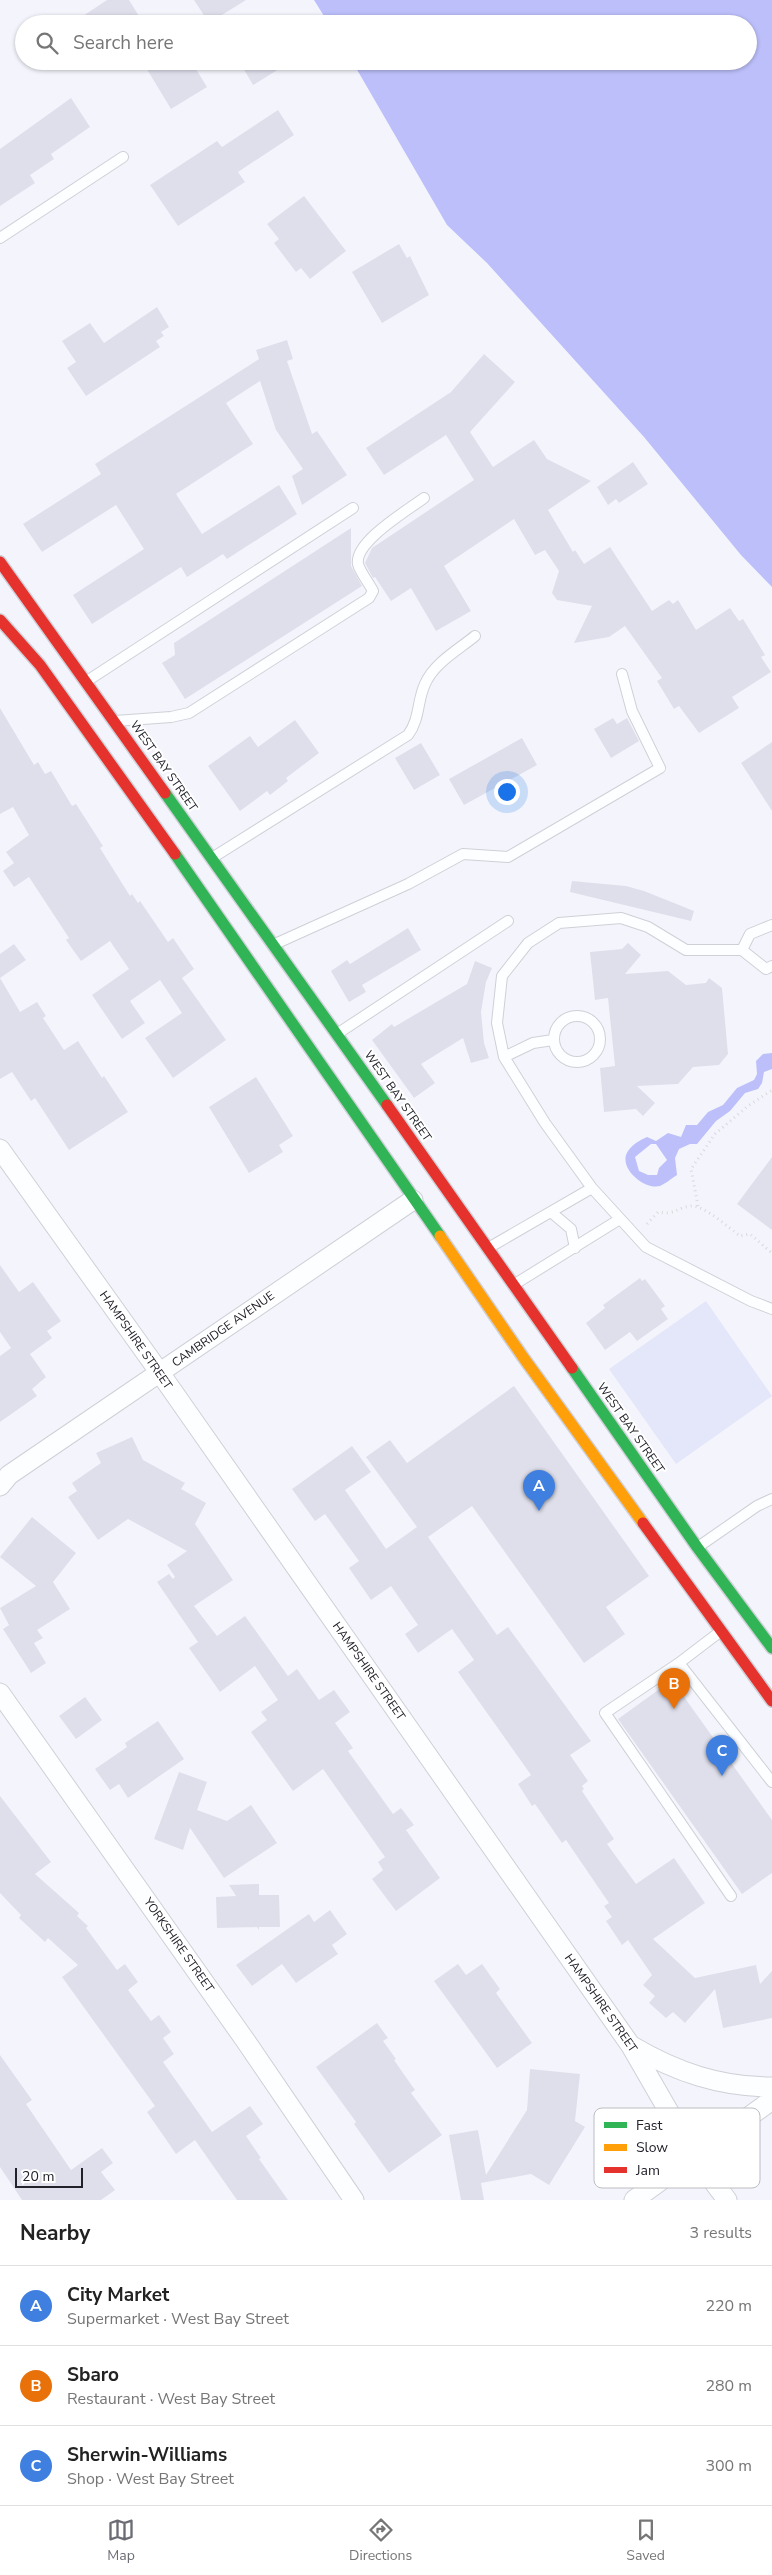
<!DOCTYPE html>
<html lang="en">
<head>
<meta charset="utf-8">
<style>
	body { margin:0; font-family:"Nunito Sans",sans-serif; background:#f2f2f2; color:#222 }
	.scale { position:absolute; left:15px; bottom:12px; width:68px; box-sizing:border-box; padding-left:5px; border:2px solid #21222a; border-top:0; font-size:14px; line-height:18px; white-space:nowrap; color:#21222a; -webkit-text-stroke:4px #fff; paint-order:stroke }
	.you { position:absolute; left:506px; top:791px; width:18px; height:18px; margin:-12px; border:4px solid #fff; border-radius:50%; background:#1a73e8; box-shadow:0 0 0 8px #1a73e833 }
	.badge { display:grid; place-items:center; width:32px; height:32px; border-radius:50%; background:#6b6c74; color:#fff; font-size:16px; font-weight:700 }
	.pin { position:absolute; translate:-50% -41px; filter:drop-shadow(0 1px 2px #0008) }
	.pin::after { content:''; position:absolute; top:26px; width:18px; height:15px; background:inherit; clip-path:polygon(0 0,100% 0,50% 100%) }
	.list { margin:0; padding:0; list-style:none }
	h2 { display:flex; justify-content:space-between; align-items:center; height:65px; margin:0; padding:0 20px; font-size:21px }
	h2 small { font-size:16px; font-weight:400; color:#767676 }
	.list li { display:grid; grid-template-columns:32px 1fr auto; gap:15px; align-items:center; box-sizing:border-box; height:80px; padding:0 20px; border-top:1px solid #e0e0e0 }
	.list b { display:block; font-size:19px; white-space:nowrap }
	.list p { margin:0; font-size:16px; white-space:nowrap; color:#767676 }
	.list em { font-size:16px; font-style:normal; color:#767676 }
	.icon { flex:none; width:28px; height:28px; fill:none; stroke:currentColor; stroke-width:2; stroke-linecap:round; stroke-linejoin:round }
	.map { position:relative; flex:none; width:772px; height:2200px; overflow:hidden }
	.search { position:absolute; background:#fff; box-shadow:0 1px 4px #0004; left:15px; right:15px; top:15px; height:55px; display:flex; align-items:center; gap:12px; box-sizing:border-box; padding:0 18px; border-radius:28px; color:#767676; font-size:19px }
	.sheet { height:305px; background:#fff }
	nav { display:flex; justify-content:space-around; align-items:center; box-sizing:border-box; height:70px; border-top:1px solid #e0e0e0; background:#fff; font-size:14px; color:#767676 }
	nav a { display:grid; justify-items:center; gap:2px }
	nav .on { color:#6b6c74 }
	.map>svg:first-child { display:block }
</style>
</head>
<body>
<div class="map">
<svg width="772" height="2200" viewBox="0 0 772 2200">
	<rect width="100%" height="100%" fill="#f4f5fc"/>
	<path fill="#e4e6f9" d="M 706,1301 L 772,1396 L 676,1464 L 609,1369 Z"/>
	<path fill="#bcbff9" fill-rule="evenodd" d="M 314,0 L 772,0 L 772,587 L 741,555 L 644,437 L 487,263 L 447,225 L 352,61 L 748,61 L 748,24 L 329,24 Z
		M 772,1053 L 772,1069 L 764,1072 L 762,1083 L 758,1089 L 745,1093 L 730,1111 L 716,1121 L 697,1144 L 690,1144 L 679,1149 L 675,1158 L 677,1175 C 672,1178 665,1184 660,1186 C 644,1190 617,1167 628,1151 C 633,1144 640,1140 647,1137 L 656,1141 L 668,1133 L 681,1137 L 686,1125 L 697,1125 L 708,1112 L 723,1105 L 737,1088 L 754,1080 L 757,1074 L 756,1061 L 763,1054 ZM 651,1144 L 656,1144 L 667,1160 L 659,1168 L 657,1175 L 648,1175 L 639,1171 L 635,1157 Z"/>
	<path fill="#dedfeb" d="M 107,0 L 129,0 L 139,16 L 127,24 L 71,24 Z
		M 194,0 L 246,0 L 209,23 Z
		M 142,61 L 191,61 L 207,87 L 171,109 Z
		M 239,61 L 292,61 L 253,85 Z
		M 71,98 L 90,127 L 51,154 L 54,159 L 30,175 L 35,183 L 0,206 L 0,149 Z
		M 278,110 L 294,135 L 238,172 L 245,182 L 178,226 L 150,185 L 217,141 L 222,147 Z
		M 304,196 L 346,251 L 310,279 L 301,268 L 296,272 L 274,243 L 279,239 L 267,224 Z
		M 399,244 L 407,258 L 410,256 L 429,295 L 382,323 L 352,272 Z
		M 157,307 L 169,327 L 161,332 L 164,336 L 156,341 L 160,347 L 86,396 L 67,368 L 76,362 L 62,341 L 90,323 L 104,343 Z
		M 287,340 L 293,359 L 287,361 L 312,434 L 317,431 L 347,475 L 302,505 L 292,476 L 303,469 L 276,430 L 260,381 L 226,403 L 253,444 L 176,494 L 202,534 L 279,485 L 297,514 L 227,559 L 223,554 L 187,577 L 181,567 L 92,624 L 73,595 L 144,549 L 116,505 L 42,552 L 23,524 L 101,474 L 95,464 L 259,359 L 256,350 Z
		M 484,354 L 515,382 L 470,432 L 493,467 L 534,440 L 547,459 L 591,481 L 548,510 L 573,552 L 575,550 L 584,564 L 610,547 L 652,611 L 669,600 L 673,604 L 678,600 L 696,630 L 730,608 L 739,621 L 743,619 L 765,655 L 761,657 L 771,672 L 732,697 L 739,708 L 699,733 L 679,706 L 674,709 L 657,681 L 662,678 L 625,626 L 609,637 L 574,643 L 592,606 L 557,600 L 552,593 L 559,571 L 545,550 L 535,555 L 514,519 L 444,566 L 471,611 L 436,631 L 411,588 L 391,601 L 375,577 L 373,578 L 365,563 L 372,548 L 474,480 L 446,435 L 384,475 L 366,448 L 451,392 Z
		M 633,462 L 648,484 L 619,503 L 616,499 L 608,505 L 597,487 Z
		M 351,528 L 351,566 L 362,586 L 185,699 L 162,663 L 175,655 L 174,643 Z
		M 0,708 L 34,765 L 38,762 L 45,774 L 51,771 L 72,806 L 76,804 L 103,846 L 100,848 L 130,896 L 132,894 L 138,903 L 140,901 L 168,942 L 173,938 L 194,969 L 182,978 L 226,1040 L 173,1078 L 145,1038 L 182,1013 L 160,980 L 130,1001 L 145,1023 L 122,1039 L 92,995 L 129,969 L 110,941 L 81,961 L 66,940 L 69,938 L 29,877 L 14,887 L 3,871 L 14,863 L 6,852 L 29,835 L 13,807 L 0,814 Z
		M 613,718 L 617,724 L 627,718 L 639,741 L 611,758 L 594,729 Z
		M 295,720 L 319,753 L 286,778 L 288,781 L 270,795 L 267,791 L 240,811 L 208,766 L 250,736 L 258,747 Z
		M 522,738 L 537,765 L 464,805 L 449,779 Z
		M 772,742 L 772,811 L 741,763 Z
		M 421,743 L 440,775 L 414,790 L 395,758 Z
		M 572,881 L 626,886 L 644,891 L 694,911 L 691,921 L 570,892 Z
		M 408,928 L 421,950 L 362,985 L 366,992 L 349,1002 L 331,971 L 347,960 L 350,964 Z
		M 628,943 L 641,955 L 625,974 L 668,971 L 686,985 L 706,983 L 709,978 L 722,988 L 728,1054 L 719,1065 L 693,1067 L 678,1084 L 637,1086 L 655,1103 L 643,1116 L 636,1109 L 604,1112 L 600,1068 L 615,1066 L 608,998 L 595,1000 L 590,952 L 622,949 Z
		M 14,944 L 26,960 L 0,978 L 0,954 Z
		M 475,961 L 492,968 L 486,982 L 481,1012 L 484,1043 L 489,1058 L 471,1063 L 463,1038 L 421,1064 L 435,1083 L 414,1098 L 372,1040 L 392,1024 L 394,1027 L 467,984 Z
		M 0,978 L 20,1012 L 37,1002 L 46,1016 L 43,1018 L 64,1050 L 78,1041 L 102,1078 L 104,1076 L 128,1112 L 69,1150 L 35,1098 L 31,1101 L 12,1072 L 0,1079 Z
		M 256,1077 L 293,1136 L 279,1145 L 283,1152 L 249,1173 L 209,1107 Z
		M 772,1157 L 772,1230 L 737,1204 Z
		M 0,1265 L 19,1292 L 33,1282 L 61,1321 L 47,1331 L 52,1338 L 30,1354 L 46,1377 L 32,1389 L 37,1396 L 0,1422 L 0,1356 L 11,1348 L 0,1332 Z
		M 640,1278 L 642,1281 L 645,1279 L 665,1306 L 661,1309 L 668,1319 L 637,1341 L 630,1332 L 605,1350 L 586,1323 L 605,1308 L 603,1305 Z
		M 514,1386 L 649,1576 L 606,1607 L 625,1634 L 584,1663 L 472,1506 L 428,1537 L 497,1635 L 508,1627 L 591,1741 L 570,1755 L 588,1781 L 582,1786 L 584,1789 L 582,1791 L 614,1839 L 607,1844 L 636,1884 L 674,1858 L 705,1903 L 653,1939 L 695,1978 L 756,1965 L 760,1984 L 772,1971 L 772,2018 L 723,2028 L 715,1989 L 685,2023 L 673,2012 L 666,2018 L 649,2003 L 655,1996 L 643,1985 L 652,1975 L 628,1940 L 622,1945 L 606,1921 L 612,1917 L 604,1906 L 609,1903 L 566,1840 L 562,1843 L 535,1804 L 532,1806 L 518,1784 L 531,1775 L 458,1672 L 474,1660 L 452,1629 L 418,1653 L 405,1634 L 418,1625 L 391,1586 L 371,1600 L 349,1568 L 359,1561 L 325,1514 L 315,1521 L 292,1489 L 352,1446 L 371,1472 L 345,1490 L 386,1549 L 417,1527 L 366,1457 L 390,1440 L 407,1463 Z
		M 132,1437 L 143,1460 L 185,1483 L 181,1489 L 206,1503 L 195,1524 L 233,1580 L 194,1606 L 217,1636 L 245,1616 L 288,1676 L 297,1669 L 319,1700 L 334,1690 L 350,1712 L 335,1723 L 353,1748 L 348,1751 L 393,1814 L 401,1808 L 414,1825 L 406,1830 L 440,1878 L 396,1911 L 372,1879 L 383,1870 L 378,1862 L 385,1857 L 323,1769 L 293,1791 L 251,1732 L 267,1720 L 261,1712 L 278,1700 L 255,1666 L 220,1692 L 189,1648 L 198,1642 L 157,1582 L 169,1574 L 173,1579 L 175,1577 L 167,1565 L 187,1551 L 128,1519 L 98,1540 L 68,1497 L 77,1491 L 72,1483 L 101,1463 L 96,1453 Z
		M 32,1517 L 76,1553 L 53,1582 L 70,1609 L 37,1630 L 43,1638 L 34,1643 L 46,1663 L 31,1673 L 3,1629 L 9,1625 L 0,1608 L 36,1586 L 0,1557 Z
		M 672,1680 L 772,1820 L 772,1873 L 742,1894 L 618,1719 Z
		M 85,1697 L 102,1720 L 76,1739 L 59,1716 Z
		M 158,1721 L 184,1759 L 128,1798 L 119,1784 L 110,1790 L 95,1769 L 127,1747 L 125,1743 Z
		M 179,1772 L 207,1782 L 197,1810 L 227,1821 L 251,1805 L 277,1843 L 224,1878 L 190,1828 L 183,1850 L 154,1839 Z
		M 0,1796 L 51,1862 L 35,1874 L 79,1913 L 77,1916 L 88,1926 L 86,1928 L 117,1970 L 125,1964 L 138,1982 L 128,1990 L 151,2021 L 159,2015 L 171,2032 L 163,2038 L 174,2054 L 163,2062 L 212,2132 L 250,2106 L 263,2124 L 246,2136 L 261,2158 L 259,2159 L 288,2200 L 237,2200 L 195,2140 L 176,2154 L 147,2112 L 155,2106 L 62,1977 L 78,1965 L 48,1938 L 45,1942 L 19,1918 L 21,1915 L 0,1893 Z
		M 259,1884 L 259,1895 L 279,1895 L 280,1927 L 259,1927 L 259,1930 L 257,1927 L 217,1928 L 216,1897 L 236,1896 L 229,1885 Z
		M 330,1910 L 347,1934 L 332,1945 L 338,1954 L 296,1983 L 282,1964 L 252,1986 L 236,1965 L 309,1914 L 314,1922 Z
		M 458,1964 L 466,1975 L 482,1964 L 500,1989 L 496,1993 L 532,2043 L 497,2068 L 434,1981 Z
		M 377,2023 L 388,2038 L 383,2041 L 396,2059 L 394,2060 L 415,2090 L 411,2093 L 442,2135 L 389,2173 L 354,2124 L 356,2122 L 316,2067 Z
		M 0,2055 L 32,2100 L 26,2104 L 71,2170 L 102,2148 L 113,2163 L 101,2172 L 115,2190 L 101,2200 L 22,2200 L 0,2167 Z
		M 530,2069 L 580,2074 L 575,2121 L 585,2127 L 549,2185 L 531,2174 L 481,2183 L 484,2200 L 461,2200 L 449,2135 L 478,2130 L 486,2175 L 527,2110 Z"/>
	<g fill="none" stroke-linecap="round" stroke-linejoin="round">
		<g stroke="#cfd0d7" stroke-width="12">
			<path id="lane" d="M 0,238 L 123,157
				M 87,681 L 353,508
				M 115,721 L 171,717 L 189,713 L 369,598 L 373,591 C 369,583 360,572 358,564 C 354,542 408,510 424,498
				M 212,858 L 408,735 C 420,719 417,701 425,684 C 434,663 458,650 475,636
				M 275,944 L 408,884 L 463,854 L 508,857 L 660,768 L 632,711 L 622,674
				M 742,950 L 750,934 L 772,925
				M 772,966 L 766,969 L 742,950 L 686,950 L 648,927 L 621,918 L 559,923 L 528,943 L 502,976 L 497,1023 L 504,1057 L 545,1123 L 592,1188 L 646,1247 L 751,1301 L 772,1309
				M554 1039a23 23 0 1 1 46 0a23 23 0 1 1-46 0Z
				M 337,1034 L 508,921
				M 504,1057 L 533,1043 L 553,1040
				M 551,1212 L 571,1229 L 575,1248
				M 490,1247 L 592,1188
				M 515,1284 L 620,1219
				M 698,1547 L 757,1506 L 772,1499
				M 721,1631 L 679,1663 L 772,1782
				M 679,1663 L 605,1713 L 731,1896"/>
		</g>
		<g stroke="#cfd0d7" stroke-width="21">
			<path id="street" d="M 0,1149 L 160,1373 L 631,2046 L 695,2157 L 727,2200
				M 0,1486 L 9,1475 L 413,1200
				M 0,1693 L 245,2040 L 354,2200
				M 632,2046 C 676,2072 720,2087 772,2087
				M 634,2200 L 772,2100"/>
		</g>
		<g stroke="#cfd0d7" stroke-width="14">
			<path id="fast" d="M 165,793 L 387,1105
				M 175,854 L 440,1236
				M 572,1368 L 697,1547 L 772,1648"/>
		</g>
		<g stroke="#cfd0d7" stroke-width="14">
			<path id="slow" d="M 440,1236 L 523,1357 L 643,1523"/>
		</g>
		<g stroke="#cfd0d7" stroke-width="14">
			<path id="jam" d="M 0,562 L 165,793
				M 0,620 L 40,665 L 175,854
				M 387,1105 L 572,1368
				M 643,1523 L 772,1701"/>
		</g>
		<path stroke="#d9d9dc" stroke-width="3" stroke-dasharray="1 4" stroke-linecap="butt" d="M 698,1206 L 691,1169 L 715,1134 L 748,1106 L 772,1090
			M 647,1224 L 658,1212 C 676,1215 675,1208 691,1206 C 704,1205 729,1228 740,1236 L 750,1234 L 772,1253"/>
		<use href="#lane" stroke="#fdfeff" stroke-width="10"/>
		<use href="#street" stroke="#fdfeff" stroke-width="19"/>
		<use href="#fast" stroke="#30b455" stroke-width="11"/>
		<use href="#slow" stroke="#ff9f0a" stroke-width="11"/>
		<use href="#jam" stroke="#e5322d" stroke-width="11"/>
	</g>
	<g text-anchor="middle" stroke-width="4" stroke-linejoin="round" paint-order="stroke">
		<g font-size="12" fill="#21222a" stroke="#fff">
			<text transform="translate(164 766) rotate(55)" y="4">WEST BAY STREET</text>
			<text transform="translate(398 1096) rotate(55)" y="4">WEST BAY STREET</text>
			<text transform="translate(223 1329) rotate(-35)" y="4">CAMBRIDGE AVENUE</text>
			<text transform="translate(136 1340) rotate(55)" y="4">HAMPSHIRE STREET</text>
			<text transform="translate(631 1428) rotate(55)" y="4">WEST BAY STREET</text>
			<text transform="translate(369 1671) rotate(55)" y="4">HAMPSHIRE STREET</text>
			<text transform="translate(179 1945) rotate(55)" y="4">YORKSHIRE STREET</text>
			<text transform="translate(601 2003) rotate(55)" y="4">HAMPSHIRE STREET</text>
		</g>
	</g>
	<rect x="594" y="2108" width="166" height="80" rx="8" fill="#fff" stroke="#bcbdbf" stroke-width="1"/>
	<rect x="604" y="2122" width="23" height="6" fill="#30b455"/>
	<rect x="604" y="2144" width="23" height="7" fill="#ff9f0a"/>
	<rect x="604" y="2167" width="23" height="6" fill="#e5322d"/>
	<g font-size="14" fill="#21222a">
		<text x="636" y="2130">Fast</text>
		<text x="636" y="2152">Slow</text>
		<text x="636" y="2175">Jam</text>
	</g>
</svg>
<div class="scale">20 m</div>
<div class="you"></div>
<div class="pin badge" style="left:539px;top:1511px;background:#3f7fe0">A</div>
<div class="pin badge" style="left:674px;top:1709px;background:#e8710a">B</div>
<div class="pin badge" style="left:722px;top:1776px;background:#3f7fe0">C</div>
<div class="search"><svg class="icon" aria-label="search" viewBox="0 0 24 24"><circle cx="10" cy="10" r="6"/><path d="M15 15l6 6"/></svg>Search here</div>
</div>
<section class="sheet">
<h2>Nearby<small>3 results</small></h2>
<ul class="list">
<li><span class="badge" style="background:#3f7fe0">A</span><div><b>City Market</b><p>Supermarket · West Bay Street</p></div><em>220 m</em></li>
<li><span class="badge" style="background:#e8710a">B</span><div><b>Sbaro</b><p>Restaurant · West Bay Street</p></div><em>280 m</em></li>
<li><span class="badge" style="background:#3f7fe0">C</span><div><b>Sherwin-Williams</b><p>Shop · West Bay Street</p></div><em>300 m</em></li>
</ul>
</section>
<nav>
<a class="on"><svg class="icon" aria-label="map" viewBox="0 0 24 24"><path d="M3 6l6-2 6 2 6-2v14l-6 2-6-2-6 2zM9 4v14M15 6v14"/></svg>Map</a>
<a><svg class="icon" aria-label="directions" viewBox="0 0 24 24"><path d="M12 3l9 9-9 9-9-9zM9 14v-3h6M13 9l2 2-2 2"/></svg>Directions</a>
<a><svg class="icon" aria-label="saved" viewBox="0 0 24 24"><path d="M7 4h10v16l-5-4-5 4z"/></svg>Saved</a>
</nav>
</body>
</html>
